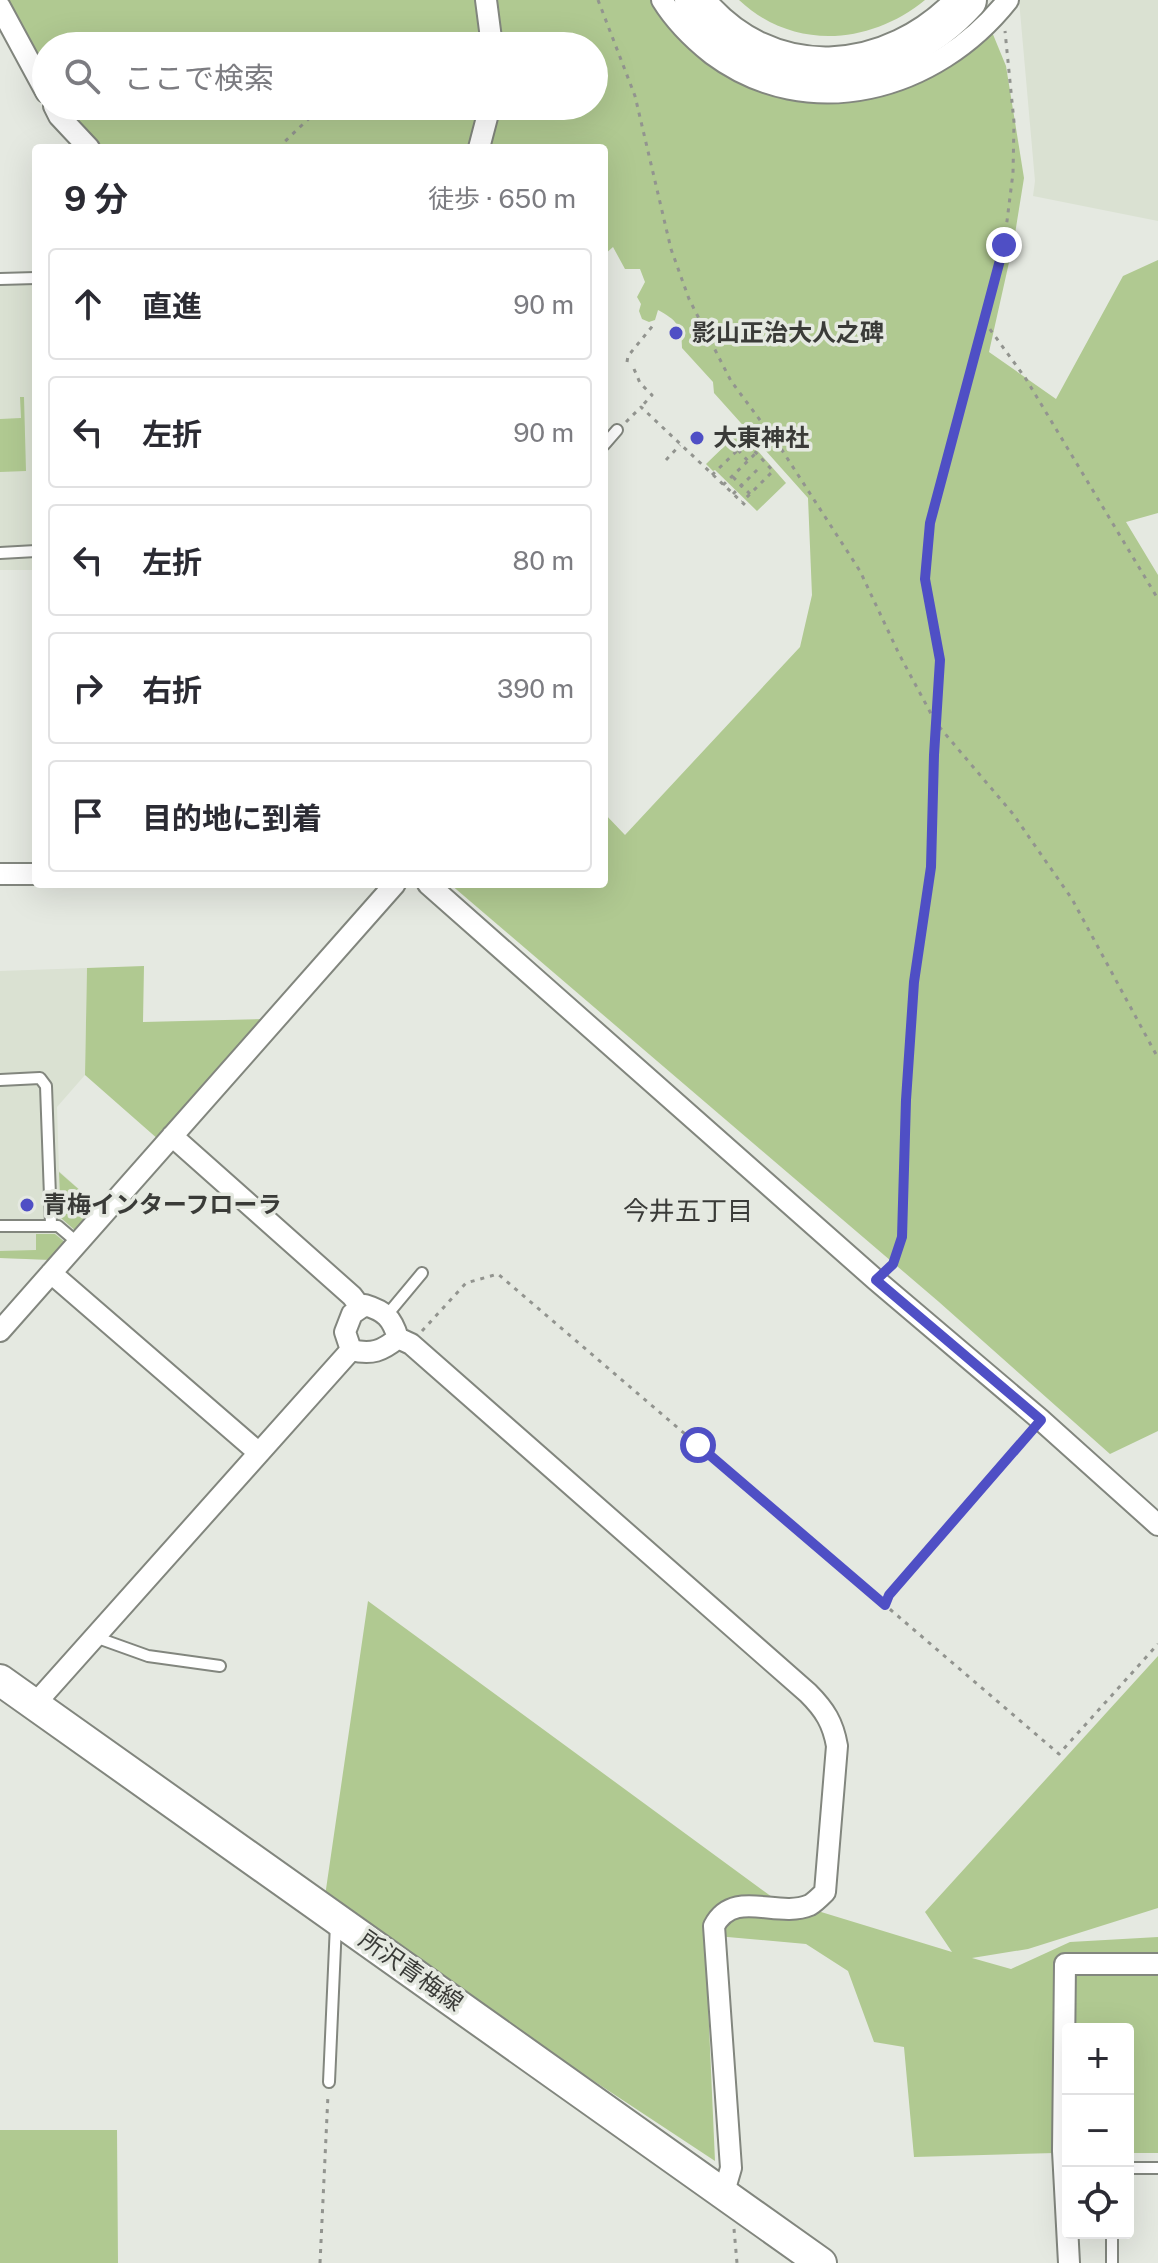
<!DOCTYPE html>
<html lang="ja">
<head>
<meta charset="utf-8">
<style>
	body { margin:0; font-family:"Public Sans","Noto Sans JP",sans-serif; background:#f7f7f7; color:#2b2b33 }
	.controls { position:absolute; right:24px; bottom:24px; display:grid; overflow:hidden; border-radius:8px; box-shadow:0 8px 32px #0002 }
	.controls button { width:72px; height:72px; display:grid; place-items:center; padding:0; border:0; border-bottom:2px solid #e1e1e2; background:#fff; color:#2b2b33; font:40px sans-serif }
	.stop { position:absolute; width:24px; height:24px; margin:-18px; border:6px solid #4f4fc5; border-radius:50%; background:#fff }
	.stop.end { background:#4f4fc5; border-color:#fff; box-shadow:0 2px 8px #0008 }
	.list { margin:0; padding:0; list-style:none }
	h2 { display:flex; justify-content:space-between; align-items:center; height:104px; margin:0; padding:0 32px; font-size:34px }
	h2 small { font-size:26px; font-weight:400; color:#7c7c81 }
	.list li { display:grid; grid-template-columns:52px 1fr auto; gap:24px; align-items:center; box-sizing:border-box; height:112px; margin:0 16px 16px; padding:0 16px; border:2px solid #e1e1e2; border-radius:8px }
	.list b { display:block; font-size:30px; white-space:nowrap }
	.list em { font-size:26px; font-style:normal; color:#7c7c81 }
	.icon { flex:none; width:44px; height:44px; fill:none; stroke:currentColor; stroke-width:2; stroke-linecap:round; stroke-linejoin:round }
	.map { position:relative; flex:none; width:1158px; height:2263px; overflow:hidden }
	.search { position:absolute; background:#fff; box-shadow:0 8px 32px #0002; left:32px; top:32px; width:576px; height:88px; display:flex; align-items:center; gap:20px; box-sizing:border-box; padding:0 28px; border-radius:44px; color:#7c7c81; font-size:30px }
	.panel { position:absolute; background:#fff; box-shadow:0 8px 32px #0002; left:32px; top:144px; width:576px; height:744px; border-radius:8px }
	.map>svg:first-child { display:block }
</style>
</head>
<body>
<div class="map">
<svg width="1158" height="2263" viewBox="0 0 1158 2263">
	<rect width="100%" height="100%" fill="#e5e9e1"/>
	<path fill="#dae1d2" d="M 1019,0 L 1158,0 L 1158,221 L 1033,196 L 1035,181 Z
		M 36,283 L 36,570 L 0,570 L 0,285 Z
		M 87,968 L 85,1075 L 57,1107 L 59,1171 L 99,1207 L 52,1260 L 0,1258 L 0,971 Z"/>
	<path fill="#b0c991" d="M 2,0 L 476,0 L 484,46 L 46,46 L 46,80 Z
		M 494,0 L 651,0 L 658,10 L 792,98 L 992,32 L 1006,66 L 1024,178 L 1014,240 L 989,352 L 1056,399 L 1123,276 L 1158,260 L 1158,513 L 1126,522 L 1158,575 L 1158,1431 L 1110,1454 L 939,1302 L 450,884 L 604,884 L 604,813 L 625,835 L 800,647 L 812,595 L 808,498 L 714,393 L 713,382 L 682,348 C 682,325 676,320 658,310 L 655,320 L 649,322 L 642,319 L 639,311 L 641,304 L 637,297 L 645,282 L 640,269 L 625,269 L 613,247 L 604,255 L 604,148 L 487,148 L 498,106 L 594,106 L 594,46 L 501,46 Z
		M 739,0 L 925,0 C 870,45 793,51 739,0 Z
		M 60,106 L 482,106 L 472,148 L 96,148 Z
		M 20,397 L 24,397 L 26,471 L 0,472 L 0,419 L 21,418 Z
		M 743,434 L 786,483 L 757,511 L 715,470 L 713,471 L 706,464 L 736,435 L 739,438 Z
		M 144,966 L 143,1022 L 266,1019 L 159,1140 L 85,1075 L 87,968 Z
		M 59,1172 L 99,1207 L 77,1232 L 61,1218 Z
		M 36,1234 L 55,1234 L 66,1243 L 52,1260 L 0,1258 L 0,1251 L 36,1250 Z
		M 368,1601 L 772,1897 L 952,1952 L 925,1912 L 1158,1656 L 1158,1908 L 1028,1949 L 972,1958 L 1011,1969 L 1070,1942 L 1158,1937 L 1158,2153 L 1128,2153 L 1128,2029 L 1068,2029 L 1055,2153 L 914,2157 L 904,2047 L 874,2042 L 848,1971 L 806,1944 L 705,1935 L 715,2161 L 324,1903 Z
		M 0,2130 L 117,2130 L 118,2263 L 0,2263 Z"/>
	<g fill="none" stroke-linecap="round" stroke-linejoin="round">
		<g stroke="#82867e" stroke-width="14">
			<path id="lane" d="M 391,46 L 395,46
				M 0,279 L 36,278
				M 604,445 L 617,430
				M 0,553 L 36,551
				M 0,1080 L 40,1078 L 46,1086 L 51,1224
				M 0,1226 L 58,1226 L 78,1243
				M 387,1315 L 422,1273
				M 95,1637 L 148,1656 L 220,1666
				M 329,2082 L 336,1924
				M 1128,2168 L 1158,2168
				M 1112,2233 L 1112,2263"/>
		</g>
		<g stroke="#82867e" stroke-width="24">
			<path id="street" d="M 486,0 L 492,46
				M 662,0 C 675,21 693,39 712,54 C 809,126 936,91 1008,0
				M 0,7 L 46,92
				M 54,106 L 59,116 L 89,148
				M 479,148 L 490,106
				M 0,874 L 36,874
				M 428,884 L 876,1280 L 1041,1420 L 1158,1525
				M 172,1136 L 352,1296 L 361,1308
				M 51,1273 L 259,1453
				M 365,1305 C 385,1311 392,1318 398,1338 C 382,1351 372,1355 351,1350 L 345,1332 L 352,1314 Z
				M 0,1331 L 395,884
				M 398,1338 L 411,1344 L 808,1693 C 825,1710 833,1723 837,1746 L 825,1892 C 821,1896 815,1902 810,1905 C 777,1919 734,1888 714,1926 L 731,2168 L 724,2192
				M 34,1705 L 351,1350
				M 1069,2263 L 1063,2151 L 1065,1964 L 1158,1964"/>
		</g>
		<g stroke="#82867e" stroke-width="34">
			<path id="secondary" d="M 0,1680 L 821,2263"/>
		</g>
		<g stroke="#82867e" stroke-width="42">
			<path id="highway" d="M 694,0 C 767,93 891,84 967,0"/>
		</g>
		<path stroke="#92948f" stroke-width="3" stroke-dasharray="4 6" stroke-linecap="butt" d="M 598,0 L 635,96 L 671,249 L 689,299 L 731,381 L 780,447 L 860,571 L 899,654 L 936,723 L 1013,814 L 1072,899 L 1158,1058
			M 278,148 L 322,106
			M 984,321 L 1026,379 L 1158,599
			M 627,362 L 628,356 L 655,323
			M 634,369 L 640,383 L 652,395 L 641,407
			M 626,422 L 641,407 L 745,505
			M 738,450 L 748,461
			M 666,460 L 680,445
			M 712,475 L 746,442 L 773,471 L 742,502
			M 733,477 L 750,494
			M 723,485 L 755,454
			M 733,494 L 758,469
			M 890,1266 L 897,1257 L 902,1237 L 906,1100 L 914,982 L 931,867 L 934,755 L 940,660 L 925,579 L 930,523 L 1004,245 L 1013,173 L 1014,122 L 1005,31
			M 422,1331 L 466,1283 L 498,1274 L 885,1605
			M 1028,1434 L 889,1595 L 885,1605 L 1059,1754 L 1158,1644
			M 734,2229 L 737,2263
			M 320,2263 L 328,2095"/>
		<use href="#lane" stroke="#fff" stroke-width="10"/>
		<use href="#street" stroke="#fff" stroke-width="20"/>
		<use href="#secondary" stroke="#fff" stroke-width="30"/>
		<use href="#highway" stroke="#fff" stroke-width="38"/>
	</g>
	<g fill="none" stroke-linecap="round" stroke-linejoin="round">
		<path stroke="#4f4fc5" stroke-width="10" d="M 698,1445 L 885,1605 L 889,1595 L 1041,1420 L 876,1280 L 893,1264 L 902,1237 L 906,1100 L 914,982 L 931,867 L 934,755 L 940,660 L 925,579 L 930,523 L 1004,245"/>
	</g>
	<g fill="#4f4fc5" stroke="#e5e9e1" stroke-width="3">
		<circle cx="676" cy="333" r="8"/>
		<circle cx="697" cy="438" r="8"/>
		<circle cx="27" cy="1205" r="8"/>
	</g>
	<g text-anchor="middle" stroke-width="7" stroke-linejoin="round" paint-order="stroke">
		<g font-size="24" font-weight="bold" fill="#3a3b38" stroke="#e5e9e1" text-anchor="start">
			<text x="692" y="341">影山正治大人之碑</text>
			<text x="713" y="446">大東神社</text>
			<text x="43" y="1213">青梅インターフローラ</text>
		</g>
		<g font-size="24" fill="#3a3b38" stroke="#e5e9e1">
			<text transform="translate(411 1971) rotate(35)" y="8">所沢青梅線</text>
		</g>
		<g font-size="26" fill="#3a3b38" stroke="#e5e9e1">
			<text x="688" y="1220">今井五丁目</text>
		</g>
	</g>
</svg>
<div class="controls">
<button>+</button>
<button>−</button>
<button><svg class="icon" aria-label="locate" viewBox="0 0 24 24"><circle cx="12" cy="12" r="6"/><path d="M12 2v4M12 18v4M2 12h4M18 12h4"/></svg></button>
</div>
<div class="stop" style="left:698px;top:1445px"></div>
<div class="stop end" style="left:1004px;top:245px"></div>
<div class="search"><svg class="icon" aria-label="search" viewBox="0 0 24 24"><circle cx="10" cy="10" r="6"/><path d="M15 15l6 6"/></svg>ここで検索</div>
<section class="panel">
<h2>9 分<small>徒歩 · 650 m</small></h2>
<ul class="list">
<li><svg class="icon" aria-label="ahead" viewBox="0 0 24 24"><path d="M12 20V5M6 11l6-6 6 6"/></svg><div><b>直進</b></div><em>90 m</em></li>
<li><svg class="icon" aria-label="left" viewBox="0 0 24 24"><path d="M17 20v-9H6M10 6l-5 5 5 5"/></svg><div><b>左折</b></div><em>90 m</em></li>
<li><svg class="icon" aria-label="left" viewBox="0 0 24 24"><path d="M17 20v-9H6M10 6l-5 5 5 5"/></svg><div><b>左折</b></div><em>80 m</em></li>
<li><svg class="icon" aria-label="right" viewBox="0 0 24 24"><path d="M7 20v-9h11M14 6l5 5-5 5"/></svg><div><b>右折</b></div><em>390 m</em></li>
<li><svg class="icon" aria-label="arrive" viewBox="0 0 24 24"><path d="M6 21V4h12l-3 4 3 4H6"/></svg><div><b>目的地に到着</b></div></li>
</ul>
</section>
</div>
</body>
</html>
